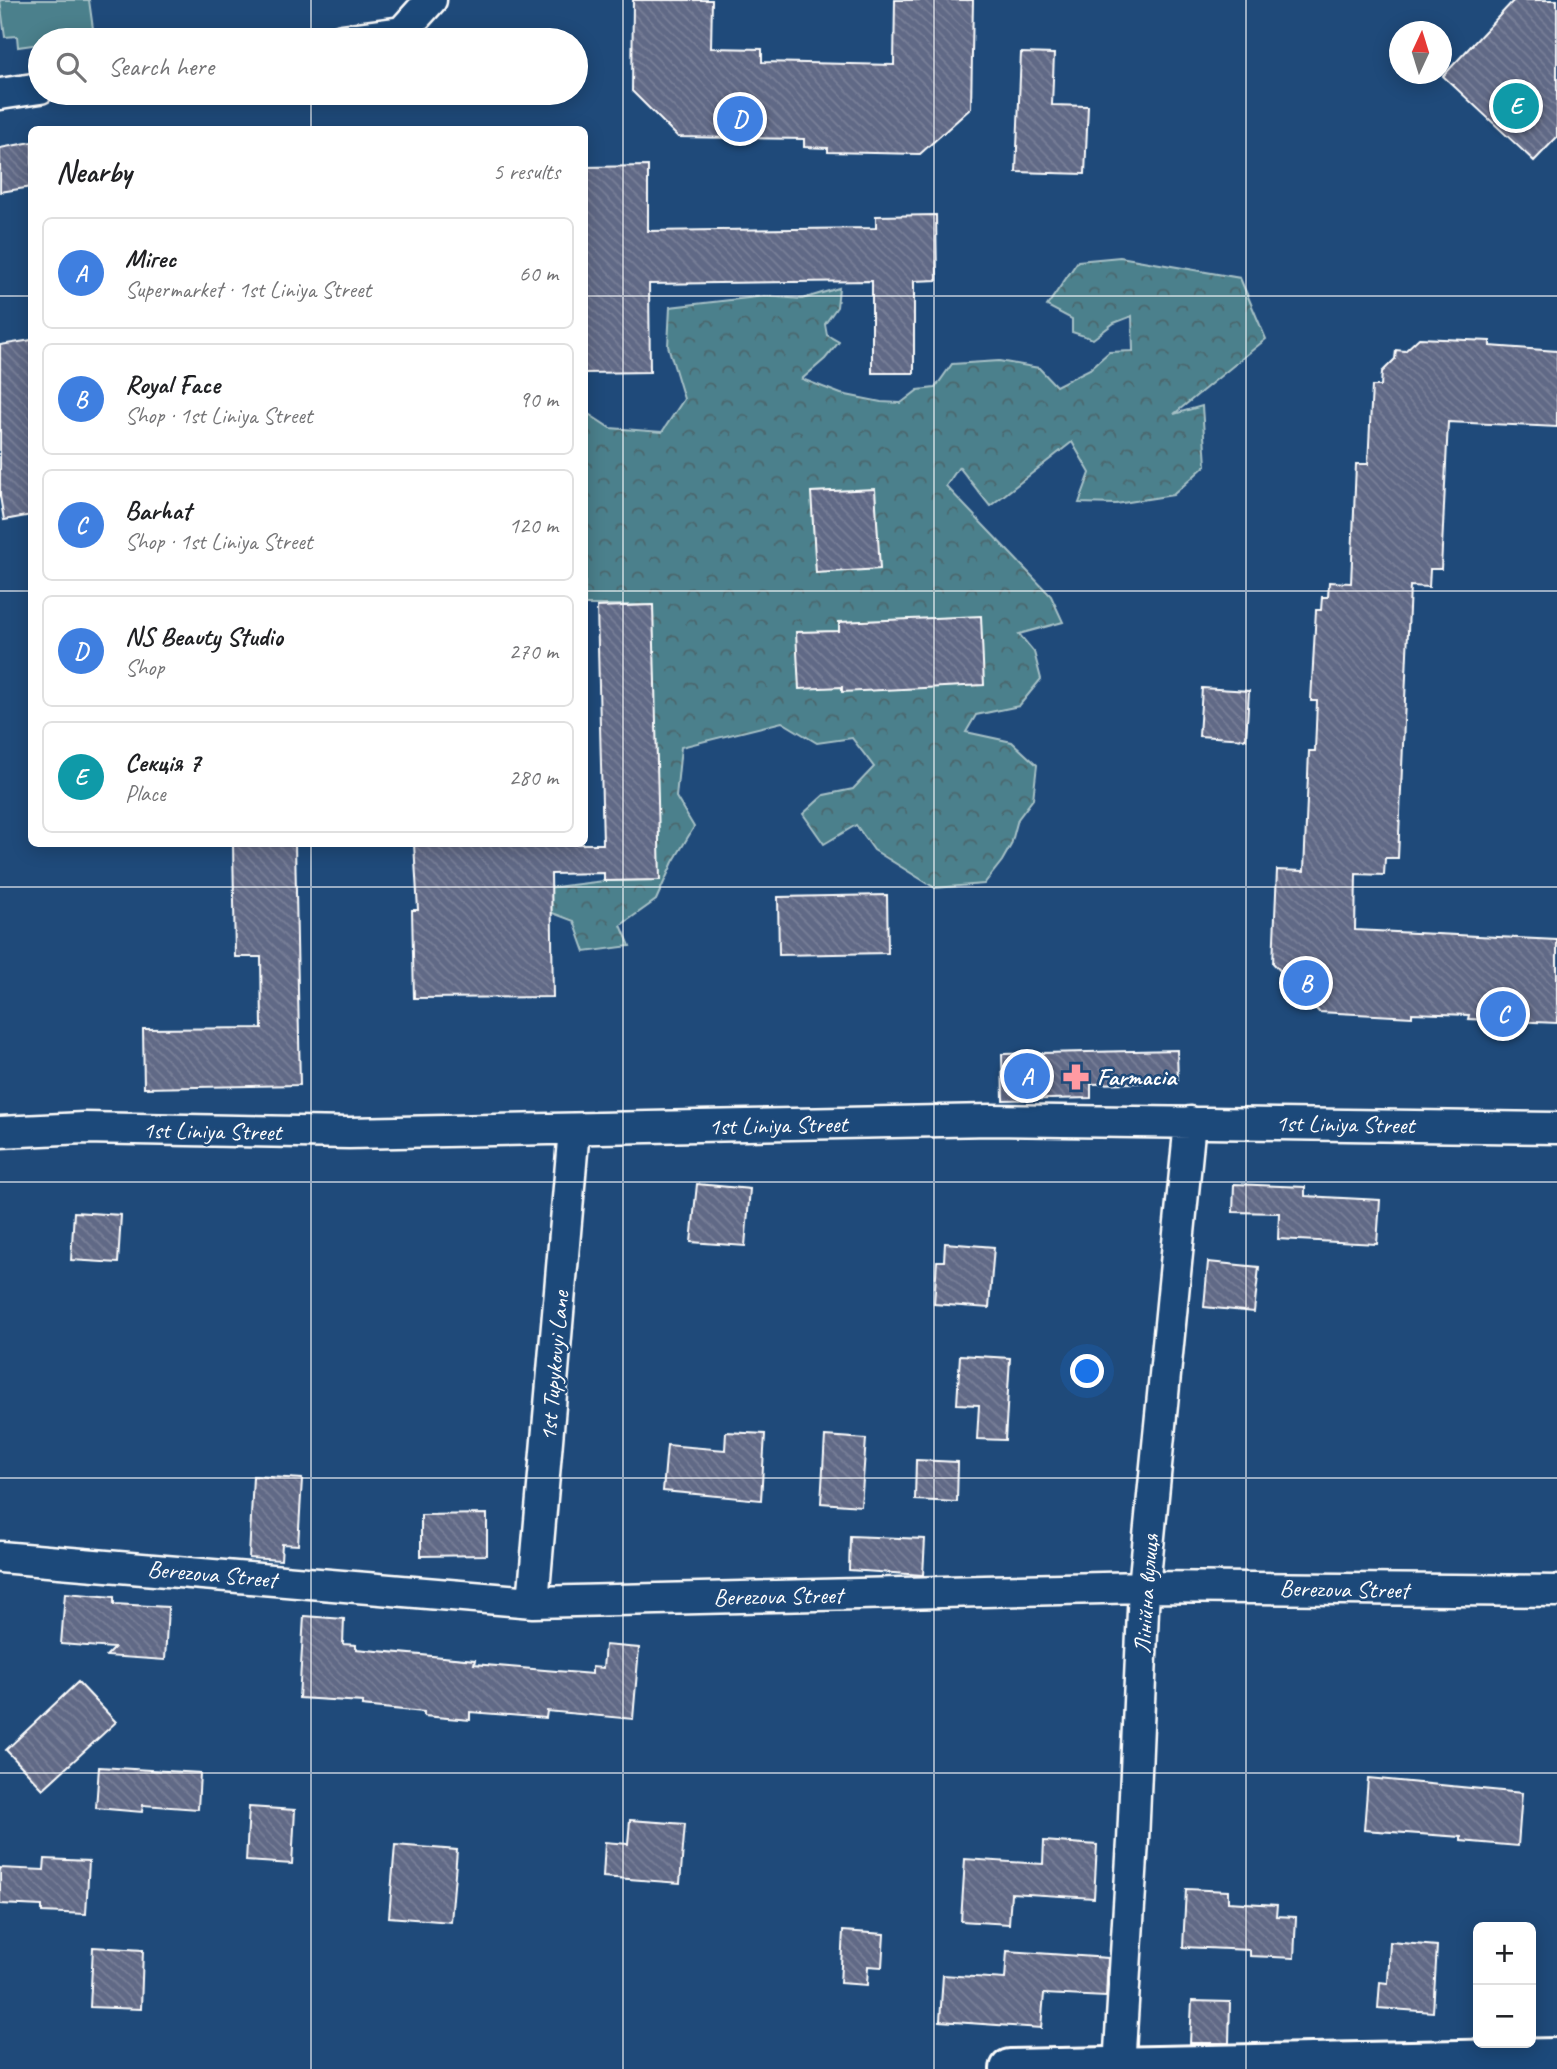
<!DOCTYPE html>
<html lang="en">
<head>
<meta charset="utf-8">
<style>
	body { margin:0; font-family:Caveat,sans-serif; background:#f6f6f6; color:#202124 }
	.controls { position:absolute; right:21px; bottom:21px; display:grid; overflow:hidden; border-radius:10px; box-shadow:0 4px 18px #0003 }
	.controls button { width:63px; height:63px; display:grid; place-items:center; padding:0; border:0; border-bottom:2px solid #e0e0e0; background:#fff; color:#202124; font:35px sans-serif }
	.compass { position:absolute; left:1389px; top:21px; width:63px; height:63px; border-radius:50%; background:#fff; box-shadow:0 4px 18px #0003; rotate:4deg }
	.you { position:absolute; left:1088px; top:1372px; width:24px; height:24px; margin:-18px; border:5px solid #fff; border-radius:50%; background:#1a73e8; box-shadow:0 0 0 10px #1a73e833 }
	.badge { display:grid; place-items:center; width:46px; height:46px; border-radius:50%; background:#1a73e8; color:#fff; font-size:23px; font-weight:700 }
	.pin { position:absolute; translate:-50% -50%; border:4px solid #fff; box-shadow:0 2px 7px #0006 }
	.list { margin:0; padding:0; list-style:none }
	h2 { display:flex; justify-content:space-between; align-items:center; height:91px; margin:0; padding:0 28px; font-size:30px }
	h2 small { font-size:23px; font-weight:400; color:#757577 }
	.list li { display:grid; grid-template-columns:46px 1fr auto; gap:21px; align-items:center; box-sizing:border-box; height:112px; margin:0 14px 14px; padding:0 14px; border:2px solid #e0e0e0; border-radius:10px }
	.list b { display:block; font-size:26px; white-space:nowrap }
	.list p { margin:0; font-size:23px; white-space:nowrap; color:#757577 }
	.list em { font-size:23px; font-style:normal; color:#757577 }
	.icon { flex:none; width:38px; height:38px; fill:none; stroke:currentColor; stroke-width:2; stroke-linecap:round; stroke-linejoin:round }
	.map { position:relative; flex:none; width:1557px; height:2069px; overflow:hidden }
	.search { position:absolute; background:#fff; box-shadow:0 4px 18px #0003; left:28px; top:28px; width:560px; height:77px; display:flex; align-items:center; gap:18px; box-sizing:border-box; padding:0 24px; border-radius:38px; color:#757577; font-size:26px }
	.panel { position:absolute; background:#fff; box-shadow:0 4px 18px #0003; left:28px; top:126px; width:560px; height:721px; border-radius:10px }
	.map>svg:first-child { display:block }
</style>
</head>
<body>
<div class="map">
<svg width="1557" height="2069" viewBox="0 0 1557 2069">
	<defs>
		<pattern id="forest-crowns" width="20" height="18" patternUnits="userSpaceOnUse" patternTransform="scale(1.75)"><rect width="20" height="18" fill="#4c808c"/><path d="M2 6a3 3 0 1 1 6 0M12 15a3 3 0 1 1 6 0" fill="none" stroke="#4c666c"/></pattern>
		<pattern id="building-back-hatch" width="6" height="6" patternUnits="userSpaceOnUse" patternTransform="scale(1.75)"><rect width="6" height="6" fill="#616986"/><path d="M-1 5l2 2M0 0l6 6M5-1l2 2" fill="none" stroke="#798098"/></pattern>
	</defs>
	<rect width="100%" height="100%" fill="#1f4a7a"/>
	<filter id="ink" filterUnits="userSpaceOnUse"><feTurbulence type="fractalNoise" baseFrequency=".0143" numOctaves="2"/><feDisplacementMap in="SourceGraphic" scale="14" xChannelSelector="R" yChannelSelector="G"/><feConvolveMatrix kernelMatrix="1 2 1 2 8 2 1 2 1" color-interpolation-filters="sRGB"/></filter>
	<g filter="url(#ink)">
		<path fill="#4c808c" stroke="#a6c0c6" stroke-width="2" d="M 0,0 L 89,0 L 94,36 L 40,40 L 40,44 L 18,47 L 17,36 L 5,37 Z"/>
		<path fill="url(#forest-crowns)" stroke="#a6c0c6" stroke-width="2" d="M 1120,257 L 1240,278 L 1266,339 L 1174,414 L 1202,406 L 1206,465 L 1173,495 L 1116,504 L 1079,503 L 1090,473 L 1072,442 L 990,506 L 959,467 L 946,486 L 1051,596 L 1063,622 L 1019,634 L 1034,652 L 1041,679 L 1019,706 L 976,715 L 966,732 L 1012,742 L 1037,765 L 1033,799 L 1018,819 L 1011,845 L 1002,861 L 984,884 L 935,888 L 874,850 L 856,825 L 824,844 L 803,814 L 824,795 L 853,789 L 874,767 L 852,738 L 817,743 L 782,722 L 681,747 L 676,797 L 694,827 L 673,862 L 656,900 L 621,925 L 630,946 L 585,952 L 574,921 L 523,902 L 514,892 L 604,881 L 659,880 L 652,605 L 585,605 L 584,411 L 610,428 L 662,432 L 684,399 L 668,346 L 670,307 L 765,296 L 802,299 L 839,288 L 837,307 L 825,324 L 827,335 L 839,342 L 825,359 L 802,379 L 841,394 L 881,402 L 901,403 L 918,390 L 935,388 L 952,364 L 999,361 L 1039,368 L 1056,386 L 1090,369 L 1109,352 L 1133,351 L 1132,316 L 1114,323 L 1093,339 L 1072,332 L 1072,319 L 1047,306 L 1078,261 Z"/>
		<path fill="url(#building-back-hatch)" stroke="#fff" stroke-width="2" d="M 633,0 L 712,0 L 711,48 L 762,49 L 762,62 L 894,65 L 895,0 L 973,0 L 971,108 L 920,154 L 828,152 L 828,148 L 804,147 L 804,139 L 678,137 L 632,91 Z
			M 1514,0 L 1557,0 L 1557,137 L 1534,161 L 1443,76 Z
			M 1021,53 L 1054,54 L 1052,105 L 1088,106 L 1085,174 L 1016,172 Z
			M 32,142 L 32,187 L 0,192 L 0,148 Z
			M 648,166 L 648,231 L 876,228 L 876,216 L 936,215 L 937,280 L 914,281 L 914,373 L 872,373 L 872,281 L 649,284 L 650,372 L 584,373 L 584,167 Z
			M 1419,338 L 1490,341 L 1490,346 L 1557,351 L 1557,427 L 1448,422 L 1441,569 L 1430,569 L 1429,587 L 1410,586 L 1398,858 L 1385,858 L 1384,875 L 1356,874 L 1355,930 L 1557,940 L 1557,1023 L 1468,1019 L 1469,1015 L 1412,1013 L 1412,1017 L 1319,1012 L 1273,963 L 1277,870 L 1304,871 L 1309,751 L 1315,751 L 1317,701 L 1311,701 L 1316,610 L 1321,610 L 1322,597 L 1328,597 L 1329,582 L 1351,583 L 1356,464 L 1368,464 L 1372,386 L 1381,386 L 1382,372 L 1395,359 L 1396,350 L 1405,351 Z
			M 32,340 L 32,515 L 4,520 L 0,496 L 0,345 Z
			M 875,489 L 880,569 L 816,573 L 811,492 Z
			M 653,605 L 660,880 L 604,881 L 604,873 L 551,874 L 553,997 L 414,998 L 412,910 L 418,910 L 414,844 L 603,844 L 597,607 Z
			M 981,616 L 984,685 L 842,692 L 842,687 L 799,689 L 796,632 L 839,631 L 839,622 Z
			M 1202,688 L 1249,691 L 1246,739 L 1199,736 Z
			M 233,844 L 295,844 L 300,1085 L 144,1088 L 143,1029 L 262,1028 L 261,957 L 235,957 Z
			M 887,895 L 888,953 L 779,955 L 778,897 Z
			M 1177,1050 L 1178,1082 L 1091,1084 L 1091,1098 L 1003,1100 L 1002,1054 Z
			M 697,1184 L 750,1189 L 745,1246 L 691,1242 Z
			M 1234,1184 L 1305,1187 L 1305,1196 L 1380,1200 L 1377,1244 L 1278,1239 L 1279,1213 L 1233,1212 Z
			M 74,1212 L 121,1215 L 118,1263 L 71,1260 Z
			M 945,1243 L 994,1247 L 989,1308 L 934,1304 L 937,1261 L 944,1261 Z
			M 1208,1262 L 1259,1267 L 1254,1312 L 1204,1307 Z
			M 960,1355 L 1010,1358 L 1005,1440 L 977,1439 L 979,1405 L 957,1404 Z
			M 726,1432 L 765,1434 L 761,1500 L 663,1491 L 667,1445 L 725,1450 Z
			M 825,1436 L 866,1439 L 861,1506 L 821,1503 Z
			M 916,1460 L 958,1462 L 957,1502 L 915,1500 Z
			M 253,1476 L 302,1479 L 298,1545 L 282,1544 L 281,1560 L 249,1558 Z
			M 487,1514 L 487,1555 L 421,1556 L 421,1515 Z
			M 850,1536 L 925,1539 L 923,1575 L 849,1570 Z
			M 65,1593 L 114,1597 L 114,1604 L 168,1607 L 165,1660 L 106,1656 L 114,1648 L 61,1644 Z
			M 304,1616 L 344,1619 L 343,1644 L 356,1645 L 356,1649 L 475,1660 L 474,1664 L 592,1674 L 592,1667 L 603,1668 L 605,1645 L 639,1648 L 633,1719 L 547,1711 L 546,1718 L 470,1712 L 470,1720 L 424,1716 L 424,1712 L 362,1706 L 363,1702 L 299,1698 Z
			M 78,1682 L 116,1722 L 43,1789 L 6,1750 Z
			M 99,1767 L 200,1773 L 198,1809 L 143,1805 L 142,1812 L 96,1808 Z
			M 1368,1778 L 1522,1793 L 1518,1846 L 1461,1841 L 1461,1837 L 1364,1830 Z
			M 249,1807 L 295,1810 L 292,1864 L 246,1861 Z
			M 630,1820 L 685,1824 L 680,1883 L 603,1877 L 605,1842 L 628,1844 Z
			M 1044,1841 L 1097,1845 L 1094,1898 L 1011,1893 L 1009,1924 L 961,1921 L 965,1859 L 1043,1864 Z
			M 395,1845 L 457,1850 L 451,1922 L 389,1917 Z
			M 45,1859 L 89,1861 L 86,1914 L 42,1912 L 42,1906 L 0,1904 L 0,1868 L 44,1870 Z
			M 1186,1889 L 1228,1891 L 1228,1902 L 1277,1905 L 1276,1916 L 1296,1917 L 1294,1958 L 1250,1956 L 1250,1950 L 1183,1947 Z
			M 843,1931 L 884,1934 L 882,1967 L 868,1966 L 867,1985 L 840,1983 Z
			M 1390,1942 L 1437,1946 L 1433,2012 L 1378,2008 L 1380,1982 L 1388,1983 Z
			M 93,1947 L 143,1950 L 141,2009 L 90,2007 Z
			M 1007,1951 L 1108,1958 L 1106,1997 L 1044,1994 L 1041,2028 L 940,2021 L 943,1975 L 1005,1979 Z
			M 1192,2001 L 1230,2002 L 1229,2043 L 1190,2043 Z"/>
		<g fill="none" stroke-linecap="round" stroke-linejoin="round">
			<g stroke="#fff" stroke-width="35">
				<path id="minor" d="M 342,40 L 402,32 L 431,0
					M 0,94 L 40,88
					M 0,1132 L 84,1128 L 349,1133 L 991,1120 L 1557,1128
					M 0,1557 L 533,1602 L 1144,1587 L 1557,1591
					M 533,1602 L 574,1129
					M 1119,2067 L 1133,1841 L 1144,1587 L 1190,1122"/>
			</g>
			<g stroke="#fff" stroke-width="44">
				<path id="secondary" d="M 1010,2069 L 1557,2058"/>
			</g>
			<use href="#minor" stroke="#1f4a7a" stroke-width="30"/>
			<use href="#secondary" stroke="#1f4a7a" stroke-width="38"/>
		</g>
	</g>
	<path fill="none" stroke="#fff" stroke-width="2" stroke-opacity="0.55" d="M 311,0 L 311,40M 623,0 L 623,2069M 934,0 L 934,2069M 1246,0 L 1246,2069M 311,93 L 311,130M 0,296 L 32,296M 584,296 L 1557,296M 0,591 L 32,591M 584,591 L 1557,591M 311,844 L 311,2069M 0,887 L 1557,887M 0,1182 L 1557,1182M 0,1478 L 1557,1478M 0,1773 L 1557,1773"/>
	<defs>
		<g id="pharmacy-bare" transform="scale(2.1)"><path d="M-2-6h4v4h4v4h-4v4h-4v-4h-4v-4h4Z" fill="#ff9aa2" stroke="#1f4a7a" stroke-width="2.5" paint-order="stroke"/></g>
	</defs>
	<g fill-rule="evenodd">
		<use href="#pharmacy-bare" x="1076" y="1077"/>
	</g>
	<g text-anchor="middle" stroke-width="5" stroke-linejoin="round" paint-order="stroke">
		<g font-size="24" font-weight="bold" fill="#fff" stroke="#1f4a7a" text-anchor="start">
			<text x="1097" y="1085">Farmacia</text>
		</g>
		<g font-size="24" fill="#fff" stroke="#1f4a7a">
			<text transform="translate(1345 1124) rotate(1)" y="8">1st Liniya Street</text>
			<text transform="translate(778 1125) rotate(-1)" y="8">1st Liniya Street</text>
			<text transform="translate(212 1131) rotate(1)" y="8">1st Liniya Street</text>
			<text transform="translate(554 1366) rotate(-85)" y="8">1st Tupykovyi Lane</text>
			<text transform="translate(212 1574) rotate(5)" y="8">Berezova Street</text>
			<text transform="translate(1344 1589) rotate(1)" y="8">Berezova Street</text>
			<text transform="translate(1146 1594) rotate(-86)" y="8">Лінійна вулиця</text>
			<text transform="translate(778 1596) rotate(-1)" y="8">Berezova Street</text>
		</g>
	</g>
</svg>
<div class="controls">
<button>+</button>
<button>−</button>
</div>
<svg class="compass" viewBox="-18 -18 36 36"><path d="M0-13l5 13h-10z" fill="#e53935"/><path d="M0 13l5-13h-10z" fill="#757577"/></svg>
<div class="you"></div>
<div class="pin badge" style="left:1027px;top:1076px;background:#3f7fe0">A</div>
<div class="pin badge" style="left:1306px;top:983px;background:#3f7fe0">B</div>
<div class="pin badge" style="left:1503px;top:1014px;background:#3f7fe0">C</div>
<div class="pin badge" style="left:740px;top:119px;background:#3f7fe0">D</div>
<div class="pin badge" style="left:1516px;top:106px;background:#0f9aa8">E</div>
<div class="search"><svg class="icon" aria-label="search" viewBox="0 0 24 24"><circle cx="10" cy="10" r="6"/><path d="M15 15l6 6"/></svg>Search here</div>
<section class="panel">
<h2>Nearby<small>5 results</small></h2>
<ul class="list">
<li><span class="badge" style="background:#3f7fe0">A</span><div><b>Мігес</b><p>Supermarket · 1st Liniya Street</p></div><em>60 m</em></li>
<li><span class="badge" style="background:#3f7fe0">B</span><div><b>Royal Face</b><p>Shop · 1st Liniya Street</p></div><em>90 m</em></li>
<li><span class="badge" style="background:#3f7fe0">C</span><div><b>Barhat</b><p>Shop · 1st Liniya Street</p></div><em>120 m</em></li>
<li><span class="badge" style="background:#3f7fe0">D</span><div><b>NS Beauty Studio</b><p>Shop</p></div><em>270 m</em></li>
<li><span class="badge" style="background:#0f9aa8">E</span><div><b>Секція 7</b><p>Place</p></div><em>280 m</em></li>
</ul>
</section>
</div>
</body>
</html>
